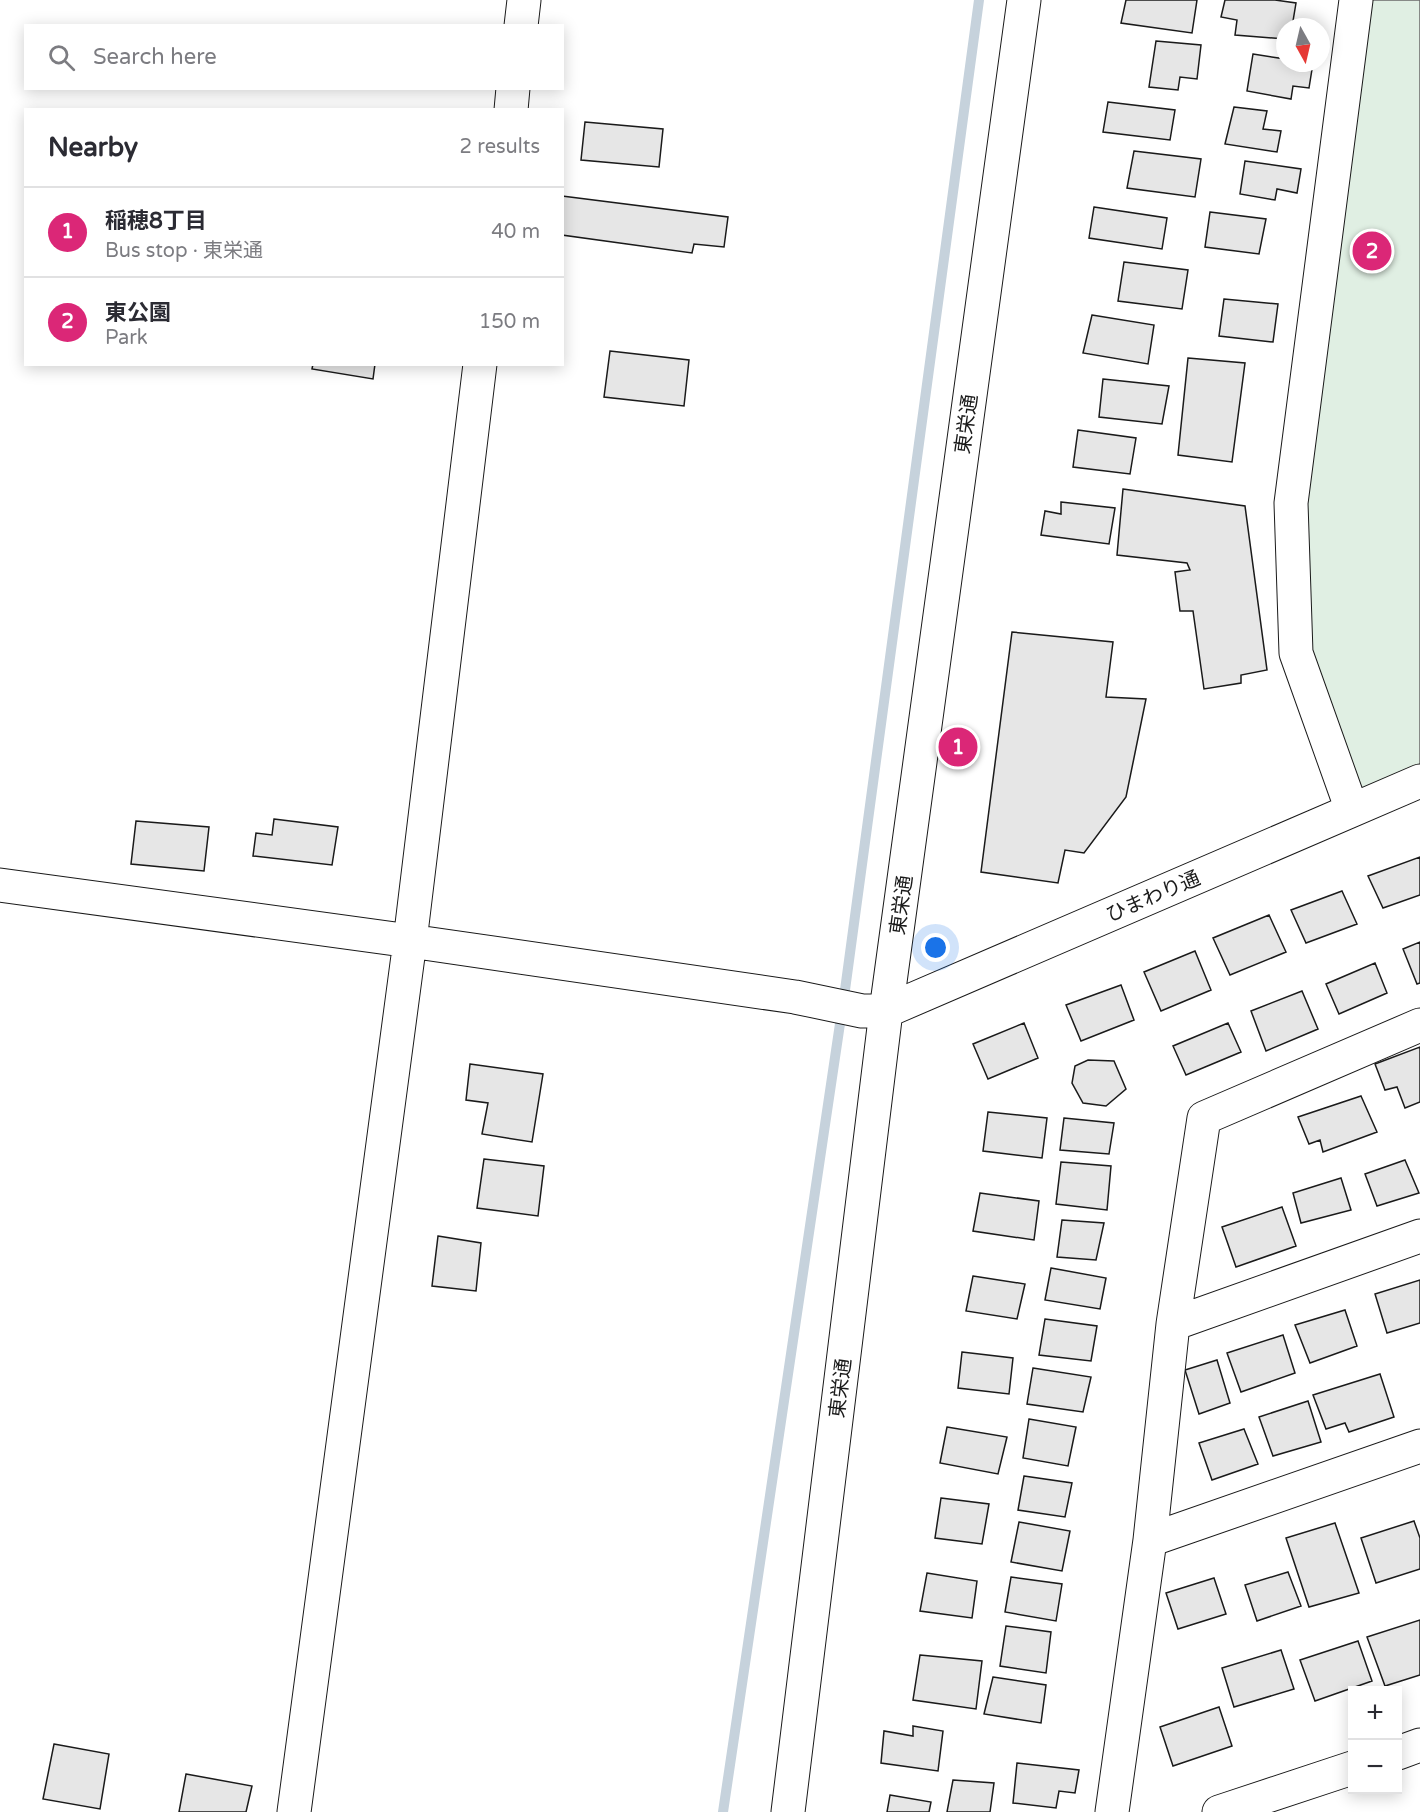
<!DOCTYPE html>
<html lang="en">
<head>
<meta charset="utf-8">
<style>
	body { margin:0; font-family:"Varela Round","Noto Sans JP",sans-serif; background:#f7f7f7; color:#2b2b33 }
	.controls { position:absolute; right:18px; bottom:18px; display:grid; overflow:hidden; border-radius:0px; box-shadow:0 3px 15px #0003 }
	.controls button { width:54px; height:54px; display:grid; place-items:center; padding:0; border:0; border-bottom:2px solid #e1e1e2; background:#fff; color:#2b2b33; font:30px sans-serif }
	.compass { position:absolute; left:1276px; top:18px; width:54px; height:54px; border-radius:50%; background:#fff; box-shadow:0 3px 15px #0003; rotate:172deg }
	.you { position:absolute; left:936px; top:948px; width:21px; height:21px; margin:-15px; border:4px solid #fff; border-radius:50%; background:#1a73e8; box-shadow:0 0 0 9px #1a73e833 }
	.badge { display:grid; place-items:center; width:39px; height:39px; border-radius:50%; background:#db2777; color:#fff; font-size:20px; font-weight:700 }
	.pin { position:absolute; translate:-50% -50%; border:3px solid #fff; box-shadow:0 2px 6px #0006 }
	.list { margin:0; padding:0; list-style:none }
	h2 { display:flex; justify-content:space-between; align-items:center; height:78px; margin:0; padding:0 24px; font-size:26px }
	h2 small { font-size:20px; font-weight:400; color:#7c7c81 }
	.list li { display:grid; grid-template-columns:39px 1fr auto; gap:18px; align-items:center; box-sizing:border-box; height:90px; padding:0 24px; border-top:2px solid #e1e1e2 }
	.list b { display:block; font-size:22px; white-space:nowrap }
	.list p { margin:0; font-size:20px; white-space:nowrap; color:#7c7c81 }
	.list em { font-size:20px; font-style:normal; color:#7c7c81 }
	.icon { flex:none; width:33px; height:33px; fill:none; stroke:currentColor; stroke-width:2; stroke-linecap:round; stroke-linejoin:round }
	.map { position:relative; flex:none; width:1420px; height:1812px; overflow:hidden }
	.search { position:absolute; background:#fff; box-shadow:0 3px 15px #0003; left:24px; top:24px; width:540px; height:66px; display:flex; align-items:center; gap:15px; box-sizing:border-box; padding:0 21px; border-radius:0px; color:#7c7c81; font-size:22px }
	.panel { position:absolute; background:#fff; box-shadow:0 3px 15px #0003; left:24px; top:108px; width:540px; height:258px; border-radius:0px }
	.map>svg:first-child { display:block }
</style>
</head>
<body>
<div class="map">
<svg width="1420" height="1812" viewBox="0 0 1420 1812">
	<rect width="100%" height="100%" fill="#fff"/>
	<path fill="#e0efe3" stroke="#6a6a6a" stroke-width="1.5" d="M 1356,0 L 1420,0 L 1420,781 L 1352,810 L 1296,653 L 1291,503 Z"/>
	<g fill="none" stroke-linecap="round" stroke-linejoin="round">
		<path stroke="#c6d2dc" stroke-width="10" d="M 723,1812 L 845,990 L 979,0"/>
	</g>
	<path fill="#e6e6e6" stroke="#1a1a1a" stroke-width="1.5" d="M 1126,0 L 1197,0 L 1192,33 L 1121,23 Z
		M 1225,0 L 1275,0 L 1296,3 L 1292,27 L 1285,27 L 1285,39 L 1235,35 L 1237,20 L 1221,17 Z
		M 1156,41 L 1201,45 L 1197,79 L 1180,77 L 1178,90 L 1149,87 Z
		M 1253,54 L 1285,59 L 1285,63 L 1313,63 L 1309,88 L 1293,86 L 1291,99 L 1247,91 Z
		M 1108,102 L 1175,110 L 1170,140 L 1103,132 Z
		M 1234,107 L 1267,111 L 1263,129 L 1281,131 L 1277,152 L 1225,144 Z
		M 585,122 L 663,129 L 659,167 L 581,160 Z
		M 1134,151 L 1201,159 L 1195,197 L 1127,188 Z
		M 1245,161 L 1301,169 L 1297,193 L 1277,189 L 1275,200 L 1240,194 Z
		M 562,196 L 728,217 L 724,247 L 694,244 L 692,253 L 562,235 Z
		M 1094,207 L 1167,218 L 1162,249 L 1089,238 Z
		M 1210,212 L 1266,219 L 1259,254 L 1205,247 Z
		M 1124,262 L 1188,270 L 1182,309 L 1118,301 Z
		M 1224,299 L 1278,304 L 1273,342 L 1219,336 Z
		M 1092,315 L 1154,325 L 1148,364 L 1083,353 Z
		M 610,351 L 689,360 L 684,406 L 604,397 Z
		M 1188,358 L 1245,363 L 1232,462 L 1178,455 Z
		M 313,364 L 375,364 L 373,379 L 312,369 Z
		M 1103,379 L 1169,386 L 1162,424 L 1099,417 Z
		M 1078,430 L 1136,438 L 1130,474 L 1073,467 Z
		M 1123,489 L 1245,506 L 1267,670 L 1241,675 L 1241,683 L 1204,689 L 1193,611 L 1180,611 L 1175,572 L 1190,570 L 1187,563 L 1117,555 Z
		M 1061,502 L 1115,508 L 1109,544 L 1041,535 L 1045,511 L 1061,514 Z
		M 1012,632 L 1113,642 L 1106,697 L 1146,699 L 1126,797 L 1084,853 L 1065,850 L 1058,883 L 981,872 Z
		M 274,819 L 338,827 L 332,865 L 253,856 L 256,833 L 272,835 Z
		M 136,821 L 209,827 L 204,871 L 131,864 Z
		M 1420,857 L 1420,895 L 1383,908 L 1368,876 Z
		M 1342,891 L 1357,924 L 1306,943 L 1291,910 Z
		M 1269,915 L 1286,952 L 1230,975 L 1213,938 Z
		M 1420,942 L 1420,983 L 1417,984 L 1403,949 Z
		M 1195,951 L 1211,990 L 1161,1011 L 1144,972 Z
		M 1375,963 L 1387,993 L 1339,1014 L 1326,984 Z
		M 1121,985 L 1134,1020 L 1081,1041 L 1066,1005 Z
		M 1302,991 L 1318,1029 L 1266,1051 L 1251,1011 Z
		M 1024,1023 L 1038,1058 L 988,1079 L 973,1044 Z
		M 1228,1023 L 1241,1052 L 1186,1075 L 1173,1046 Z
		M 1420,1047 L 1420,1102 L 1405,1108 L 1397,1087 L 1385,1090 L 1375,1064 Z
		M 1088,1060 L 1114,1061 L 1126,1089 L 1106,1106 L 1083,1103 L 1072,1083 L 1075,1066 Z
		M 470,1064 L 543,1074 L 532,1142 L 482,1134 L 488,1103 L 466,1100 Z
		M 1361,1096 L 1377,1132 L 1323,1152 L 1320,1140 L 1309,1144 L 1298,1117 Z
		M 988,1112 L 1047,1118 L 1042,1158 L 983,1151 Z
		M 1064,1118 L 1114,1123 L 1109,1154 L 1060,1150 Z
		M 484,1159 L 544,1166 L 538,1216 L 477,1208 Z
		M 1405,1160 L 1419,1193 L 1377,1206 L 1365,1174 Z
		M 1061,1162 L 1111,1166 L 1107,1210 L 1056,1204 Z
		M 1341,1178 L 1351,1210 L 1301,1223 L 1293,1193 Z
		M 980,1193 L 1039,1201 L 1034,1240 L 973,1231 Z
		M 1282,1207 L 1296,1246 L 1236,1267 L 1222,1227 Z
		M 1062,1220 L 1104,1223 L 1096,1260 L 1057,1257 Z
		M 438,1236 L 481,1243 L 476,1291 L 432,1286 Z
		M 1051,1268 L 1106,1278 L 1100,1309 L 1045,1300 Z
		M 973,1276 L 1025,1284 L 1017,1319 L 966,1311 Z
		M 1420,1280 L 1420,1323 L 1387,1333 L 1375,1294 Z
		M 1345,1310 L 1357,1346 L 1310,1363 L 1295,1325 Z
		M 1045,1319 L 1097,1326 L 1091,1361 L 1039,1355 Z
		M 1283,1335 L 1295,1373 L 1241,1392 L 1227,1353 Z
		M 962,1352 L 1013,1358 L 1009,1394 L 958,1388 Z
		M 1217,1360 L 1230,1403 L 1199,1414 L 1185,1370 Z
		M 1033,1368 L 1091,1377 L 1083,1412 L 1027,1404 Z
		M 1380,1374 L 1394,1417 L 1349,1432 L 1345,1423 L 1326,1429 L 1313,1395 Z
		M 1308,1401 L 1321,1442 L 1273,1456 L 1259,1417 Z
		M 1029,1419 L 1076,1427 L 1068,1466 L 1023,1458 Z
		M 947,1427 L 1007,1437 L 998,1474 L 940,1463 Z
		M 1244,1429 L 1258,1464 L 1212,1480 L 1199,1443 Z
		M 1024,1476 L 1072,1483 L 1065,1517 L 1018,1510 Z
		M 941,1498 L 989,1504 L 982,1544 L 935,1538 Z
		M 1414,1521 L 1420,1538 L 1420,1569 L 1376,1583 L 1361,1538 Z
		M 1019,1522 L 1070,1531 L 1062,1571 L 1011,1562 Z
		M 1335,1523 L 1359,1593 L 1309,1607 L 1286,1538 Z
		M 1288,1572 L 1301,1606 L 1257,1621 L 1245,1585 Z
		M 927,1573 L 977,1581 L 972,1618 L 920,1611 Z
		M 1011,1577 L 1062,1584 L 1056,1621 L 1005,1612 Z
		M 1214,1578 L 1226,1614 L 1178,1629 L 1166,1593 Z
		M 1420,1620 L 1420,1675 L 1385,1686 L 1367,1637 Z
		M 1006,1626 L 1051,1632 L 1046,1673 L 1000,1666 Z
		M 1358,1641 L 1372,1681 L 1315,1701 L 1300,1660 Z
		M 1281,1650 L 1294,1689 L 1234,1707 L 1222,1668 Z
		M 920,1655 L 982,1661 L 976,1709 L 913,1700 Z
		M 993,1677 L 1046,1685 L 1041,1723 L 984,1714 Z
		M 1219,1707 L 1232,1746 L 1173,1766 L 1160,1727 Z
		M 913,1726 L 943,1731 L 938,1771 L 881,1763 L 884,1731 L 913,1736 Z
		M 54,1744 L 109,1754 L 100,1809 L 43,1799 Z
		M 1017,1763 L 1079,1770 L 1075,1793 L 1059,1791 L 1056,1808 L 1013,1803 Z
		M 186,1774 L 252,1786 L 246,1812 L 179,1812 Z
		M 953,1780 L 994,1783 L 990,1812 L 947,1812 Z
		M 890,1795 L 931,1802 L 929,1812 L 887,1812 Z"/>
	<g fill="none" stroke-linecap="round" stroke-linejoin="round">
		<g stroke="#1a1a1a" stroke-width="35">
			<path id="minor" d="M 521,26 L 524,0
				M 511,110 L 513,88
				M 1352,810 L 1296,653 L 1291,503 L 1356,0
				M 0,885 L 410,941 L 795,997 L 862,1011 L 886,1011 L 1420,781
				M 1173,1324 L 1420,1236
				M 1150,1540 L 1420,1446
				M 1398,1753 L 1420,1745
				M 294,1812 L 410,941 L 480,364
				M 788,1812 L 886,1011 L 1024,0
				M 1112,1812 L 1150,1540 L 1173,1324 L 1204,1118 L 1420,1025
				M 1219,1812 L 1352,1768"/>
		</g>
		<use href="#minor" stroke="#fff" stroke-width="33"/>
	</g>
	<g text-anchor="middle" stroke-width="4.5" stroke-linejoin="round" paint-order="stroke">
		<g font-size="20" fill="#1a1a1a" stroke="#fff">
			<text transform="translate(966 424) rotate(-82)" y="7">東栄通</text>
			<text transform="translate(1153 896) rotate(-23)" y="7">ひまわり通</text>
			<text transform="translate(901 905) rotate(-82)" y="7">東栄通</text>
			<text transform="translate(840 1388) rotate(-83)" y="7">東栄通</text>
		</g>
	</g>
</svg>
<div class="controls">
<button>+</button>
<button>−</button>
</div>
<svg class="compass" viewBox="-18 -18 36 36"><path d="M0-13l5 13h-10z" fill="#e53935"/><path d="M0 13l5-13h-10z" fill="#7c7c81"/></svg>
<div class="you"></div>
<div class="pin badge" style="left:958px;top:747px">1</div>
<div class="pin badge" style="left:1372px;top:251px">2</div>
<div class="search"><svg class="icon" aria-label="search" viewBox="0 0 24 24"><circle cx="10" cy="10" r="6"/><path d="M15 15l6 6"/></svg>Search here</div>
<section class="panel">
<h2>Nearby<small>2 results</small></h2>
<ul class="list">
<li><span class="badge">1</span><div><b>稲穂8丁目</b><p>Bus stop · 東栄通</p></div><em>40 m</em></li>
<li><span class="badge">2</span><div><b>東公園</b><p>Park</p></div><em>150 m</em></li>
</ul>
</section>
</div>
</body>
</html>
